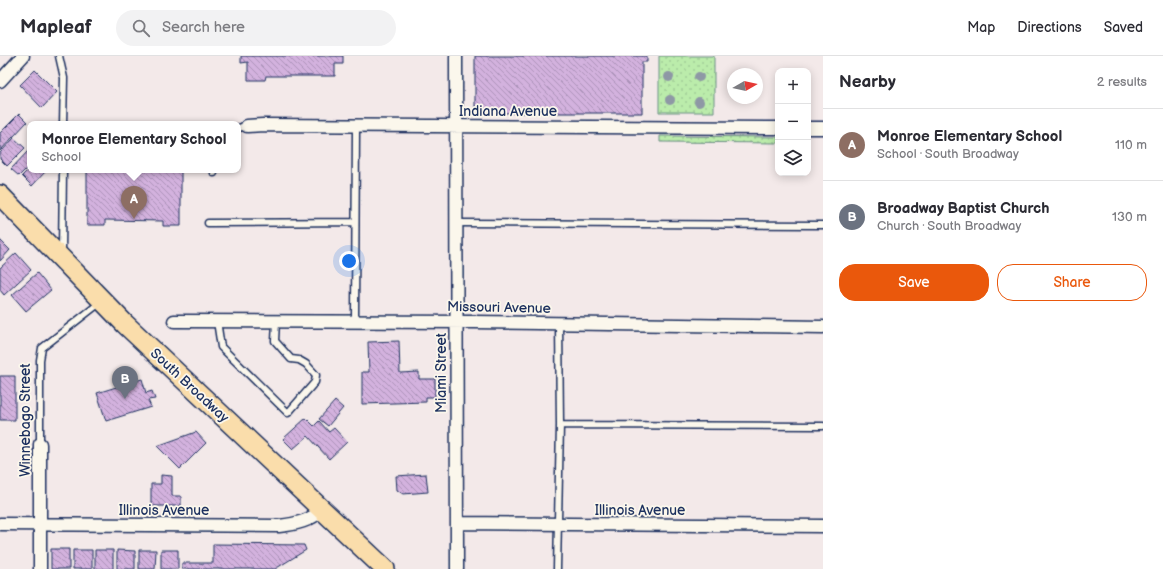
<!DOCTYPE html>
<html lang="en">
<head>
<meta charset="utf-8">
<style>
	body { margin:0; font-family:"Balsamiq Sans",sans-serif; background:#f2f2f3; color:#2b2b33 }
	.controls { position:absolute; right:12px; top:12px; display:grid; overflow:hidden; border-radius:8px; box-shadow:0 2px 10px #0003 }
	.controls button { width:36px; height:36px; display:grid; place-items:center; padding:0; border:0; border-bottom:1px solid #e1e1e2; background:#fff; color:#2b2b33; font:20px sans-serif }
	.compass { position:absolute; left:727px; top:12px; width:36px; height:36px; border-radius:50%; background:#fff; box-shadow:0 2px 10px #0003; rotate:81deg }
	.you { position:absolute; left:349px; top:205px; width:14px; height:14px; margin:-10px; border:3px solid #fff; border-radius:50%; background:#1a73e8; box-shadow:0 0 0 6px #1a73e833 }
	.badge { display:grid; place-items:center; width:26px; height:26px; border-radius:50%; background:#ea580c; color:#fff; font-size:13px; font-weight:700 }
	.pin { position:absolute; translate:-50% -33px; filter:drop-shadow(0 1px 2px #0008) }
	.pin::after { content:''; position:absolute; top:21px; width:14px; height:12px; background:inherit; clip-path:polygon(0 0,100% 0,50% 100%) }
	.popup { position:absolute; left:27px; top:65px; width:214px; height:52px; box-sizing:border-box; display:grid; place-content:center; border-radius:8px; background:#fff; filter:drop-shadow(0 1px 3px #0005); font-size:13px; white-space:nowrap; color:#7c7c81 }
	.popup b { font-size:15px; color:#2b2b33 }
	.popup::after { content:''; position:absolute; left:50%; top:100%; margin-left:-8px; border:8px solid transparent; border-top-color:#fff }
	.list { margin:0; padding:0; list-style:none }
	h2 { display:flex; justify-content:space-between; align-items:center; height:52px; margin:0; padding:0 16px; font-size:17px }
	h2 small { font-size:13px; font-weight:400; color:#7c7c81 }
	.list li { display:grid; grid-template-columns:26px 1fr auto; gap:12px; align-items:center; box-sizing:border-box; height:72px; padding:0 16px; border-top:1px solid #e1e1e2 }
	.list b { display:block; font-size:15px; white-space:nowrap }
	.list p { margin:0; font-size:13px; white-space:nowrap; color:#7c7c81 }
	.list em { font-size:13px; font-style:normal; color:#7c7c81 }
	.actions { display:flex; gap:8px; padding:12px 16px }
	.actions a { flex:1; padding:9px 0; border:1px solid #ea580c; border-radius:16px; text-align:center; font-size:14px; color:#ea580c }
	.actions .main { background:#ea580c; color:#fff }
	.icon { flex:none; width:22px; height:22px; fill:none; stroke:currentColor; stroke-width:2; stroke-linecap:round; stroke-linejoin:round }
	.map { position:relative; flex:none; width:823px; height:513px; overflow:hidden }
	header { display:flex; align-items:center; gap:24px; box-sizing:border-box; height:56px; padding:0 20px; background:#fff; border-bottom:1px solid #e1e1e2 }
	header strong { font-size:19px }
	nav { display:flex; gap:22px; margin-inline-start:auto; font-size:14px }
	.search { width:280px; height:36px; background:#f2f2f3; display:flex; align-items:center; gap:10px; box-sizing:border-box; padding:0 14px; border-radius:22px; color:#7c7c81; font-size:15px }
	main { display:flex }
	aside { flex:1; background:#fff }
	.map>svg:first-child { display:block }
</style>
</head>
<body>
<header>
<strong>Mapleaf</strong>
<div class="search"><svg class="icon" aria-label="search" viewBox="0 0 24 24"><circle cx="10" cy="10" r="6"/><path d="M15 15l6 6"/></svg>Search here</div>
<nav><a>Map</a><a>Directions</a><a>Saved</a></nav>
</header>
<main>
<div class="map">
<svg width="823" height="513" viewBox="0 0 823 513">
	<defs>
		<pattern id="grass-dots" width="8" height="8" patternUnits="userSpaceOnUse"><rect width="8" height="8" fill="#bbecab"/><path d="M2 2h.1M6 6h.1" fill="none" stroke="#a0cb96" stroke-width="1.8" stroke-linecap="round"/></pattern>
		<pattern id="building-back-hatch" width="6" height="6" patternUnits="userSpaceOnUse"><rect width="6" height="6" fill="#d3b2de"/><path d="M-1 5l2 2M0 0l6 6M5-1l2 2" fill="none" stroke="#aa91b7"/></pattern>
	</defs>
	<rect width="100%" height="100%" fill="#f3e9e9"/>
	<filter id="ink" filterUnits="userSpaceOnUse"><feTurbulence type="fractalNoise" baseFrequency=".025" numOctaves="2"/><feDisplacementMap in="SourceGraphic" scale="8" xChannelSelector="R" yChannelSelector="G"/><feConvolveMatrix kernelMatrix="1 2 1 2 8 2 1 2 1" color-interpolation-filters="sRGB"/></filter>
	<g filter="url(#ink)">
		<path fill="url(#grass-dots)" stroke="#6b8e84" d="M 659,0 L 714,0 L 714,56 L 659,56 Z
			M 660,80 L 778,81 L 778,87 L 660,86 Z"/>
		<path fill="url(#building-back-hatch)" stroke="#1b2f5e" d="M 241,0 L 343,0 L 343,8 L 335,8 L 335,20 L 266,20 L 265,24 L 248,24 L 248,6 L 241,7 Z
			M 475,0 L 647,0 L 647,6 L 642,6 L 642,57 L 475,57 Z
			M 35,14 L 57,36 L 42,52 L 20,29 Z
			M 19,58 L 27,66 L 0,95 L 0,77 Z
			M 14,82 L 25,92 L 7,110 L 0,103 L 0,97 Z
			M 30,93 L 30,109 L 19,120 L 11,113 Z
			M 30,112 L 30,114 L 46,115 L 32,130 L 22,120 Z
			M 87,114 L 181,114 L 181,170 L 163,170 L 163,165 L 105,164 L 105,169 L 87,169 Z
			M 0,184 L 10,194 L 0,205 Z
			M 16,197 L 31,214 L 4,239 L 0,234 L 0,212 Z
			M 37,217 L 51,234 L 26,255 L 12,239 Z
			M 399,285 L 400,317 L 419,316 L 419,323 L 435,323 L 435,341 L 426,341 L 426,346 L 362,348 L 362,316 L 369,316 L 368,286 Z
			M 0,320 L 15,320 L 15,364 L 0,364 Z
			M 142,323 L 146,337 L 152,335 L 155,343 L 148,344 L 151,351 L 106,365 L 97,337 Z
			M 335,345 L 343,352 L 328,370 L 319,363 Z
			M 306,362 L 314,370 L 319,365 L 329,376 L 334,372 L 347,386 L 329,403 L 308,380 L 293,393 L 283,383 Z
			M 196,376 L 206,387 L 180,413 L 157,390 Z
			M 426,418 L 428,436 L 403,438 L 397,434 L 396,420 Z
			M 161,419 L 172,420 L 172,440 L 181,440 L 181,450 L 151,450 L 151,428 L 161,428 Z
			M 213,488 L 304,489 L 306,494 L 275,513 L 182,513 L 182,507 L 213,507 Z
			M 51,493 L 69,493 L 69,513 L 51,513 Z
			M 73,494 L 92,494 L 92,513 L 73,513 Z
			M 95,494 L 113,494 L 113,513 L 95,513 Z
			M 117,494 L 135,495 L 135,513 L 117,513 Z
			M 139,494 L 156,494 L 155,513 L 139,513 Z
			M 161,494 L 178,494 L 178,513 L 161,513 Z"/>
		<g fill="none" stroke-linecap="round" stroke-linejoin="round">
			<g stroke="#1b2f5e" stroke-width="9">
				<path id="service" d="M 59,0 L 64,22 L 63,68
					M 238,72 L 247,70
					M 214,114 L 214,117
					M 208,167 L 355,166
					M 456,167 L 823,169
					M 62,196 L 63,114
					M 217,265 L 221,291 L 288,357 L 315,326 L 316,319 L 306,308 L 299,304 L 291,303 L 275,285 L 276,265
					M 355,265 L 356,69
					M 560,369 L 823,370
					M 40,388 L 40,304 L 42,292 L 101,246
					M 557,513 L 560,369 L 559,267"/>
			</g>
			<g stroke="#1b2f5e" stroke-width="15">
				<path id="minor" d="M 456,0 L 457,513
					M 0,25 L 23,0
					M 247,70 L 263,69 L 778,72
					M 808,72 L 823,72
					M 174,265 L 474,266 L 823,271
					M 457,467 L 823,470
					M 0,468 L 279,470 C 297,468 310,465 323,453
					M 40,513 L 40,388"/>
			</g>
			<g stroke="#1b2f5e" stroke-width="22">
				<path id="primary" d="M 0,139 L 125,268 L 385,513"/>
			</g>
			<use href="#service" stroke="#fbf7ec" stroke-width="6"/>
			<use href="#minor" stroke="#fbf7ec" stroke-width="12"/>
			<use href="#primary" stroke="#faddab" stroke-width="19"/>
		</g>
		<g fill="#8e98a5">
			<circle cx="669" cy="21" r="5"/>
			<circle cx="699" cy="21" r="5"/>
			<circle cx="670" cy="44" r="5"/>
			<circle cx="699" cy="46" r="5"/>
		</g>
	</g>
	<g text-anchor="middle" stroke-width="3.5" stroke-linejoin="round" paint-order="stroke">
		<g font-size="14" fill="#1b2f5e" stroke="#fbf7ec">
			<text x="508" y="60">Indiana Avenue</text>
			<text transform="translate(499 251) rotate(1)" y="5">Missouri Avenue</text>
			<text transform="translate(441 317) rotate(-90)" y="5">Miami Street</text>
			<text transform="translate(190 329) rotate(43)" y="5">South Broadway</text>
			<text transform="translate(25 364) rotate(-90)" y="5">Winnebago Street</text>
			<text x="164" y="459">Illinois Avenue</text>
			<text x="640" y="459">Illinois Avenue</text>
		</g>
	</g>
</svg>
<div class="controls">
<button>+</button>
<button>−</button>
<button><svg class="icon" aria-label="layers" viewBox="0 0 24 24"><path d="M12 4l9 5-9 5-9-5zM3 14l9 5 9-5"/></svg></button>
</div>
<svg class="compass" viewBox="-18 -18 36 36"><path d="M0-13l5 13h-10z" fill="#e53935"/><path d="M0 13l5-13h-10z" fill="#7c7c81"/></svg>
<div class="you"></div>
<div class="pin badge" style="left:134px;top:163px;background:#8d6e63">A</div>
<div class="popup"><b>Monroe Elementary School</b>School</div>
<div class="pin badge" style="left:125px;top:343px;background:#6b7280">B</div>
</div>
<aside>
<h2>Nearby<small>2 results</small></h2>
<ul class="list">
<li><span class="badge" style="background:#8d6e63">A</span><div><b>Monroe Elementary School</b><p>School · South Broadway</p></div><em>110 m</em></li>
<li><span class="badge" style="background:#6b7280">B</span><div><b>Broadway Baptist Church</b><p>Church · South Broadway</p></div><em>130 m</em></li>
</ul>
<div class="actions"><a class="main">Save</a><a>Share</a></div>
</aside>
</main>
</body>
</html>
